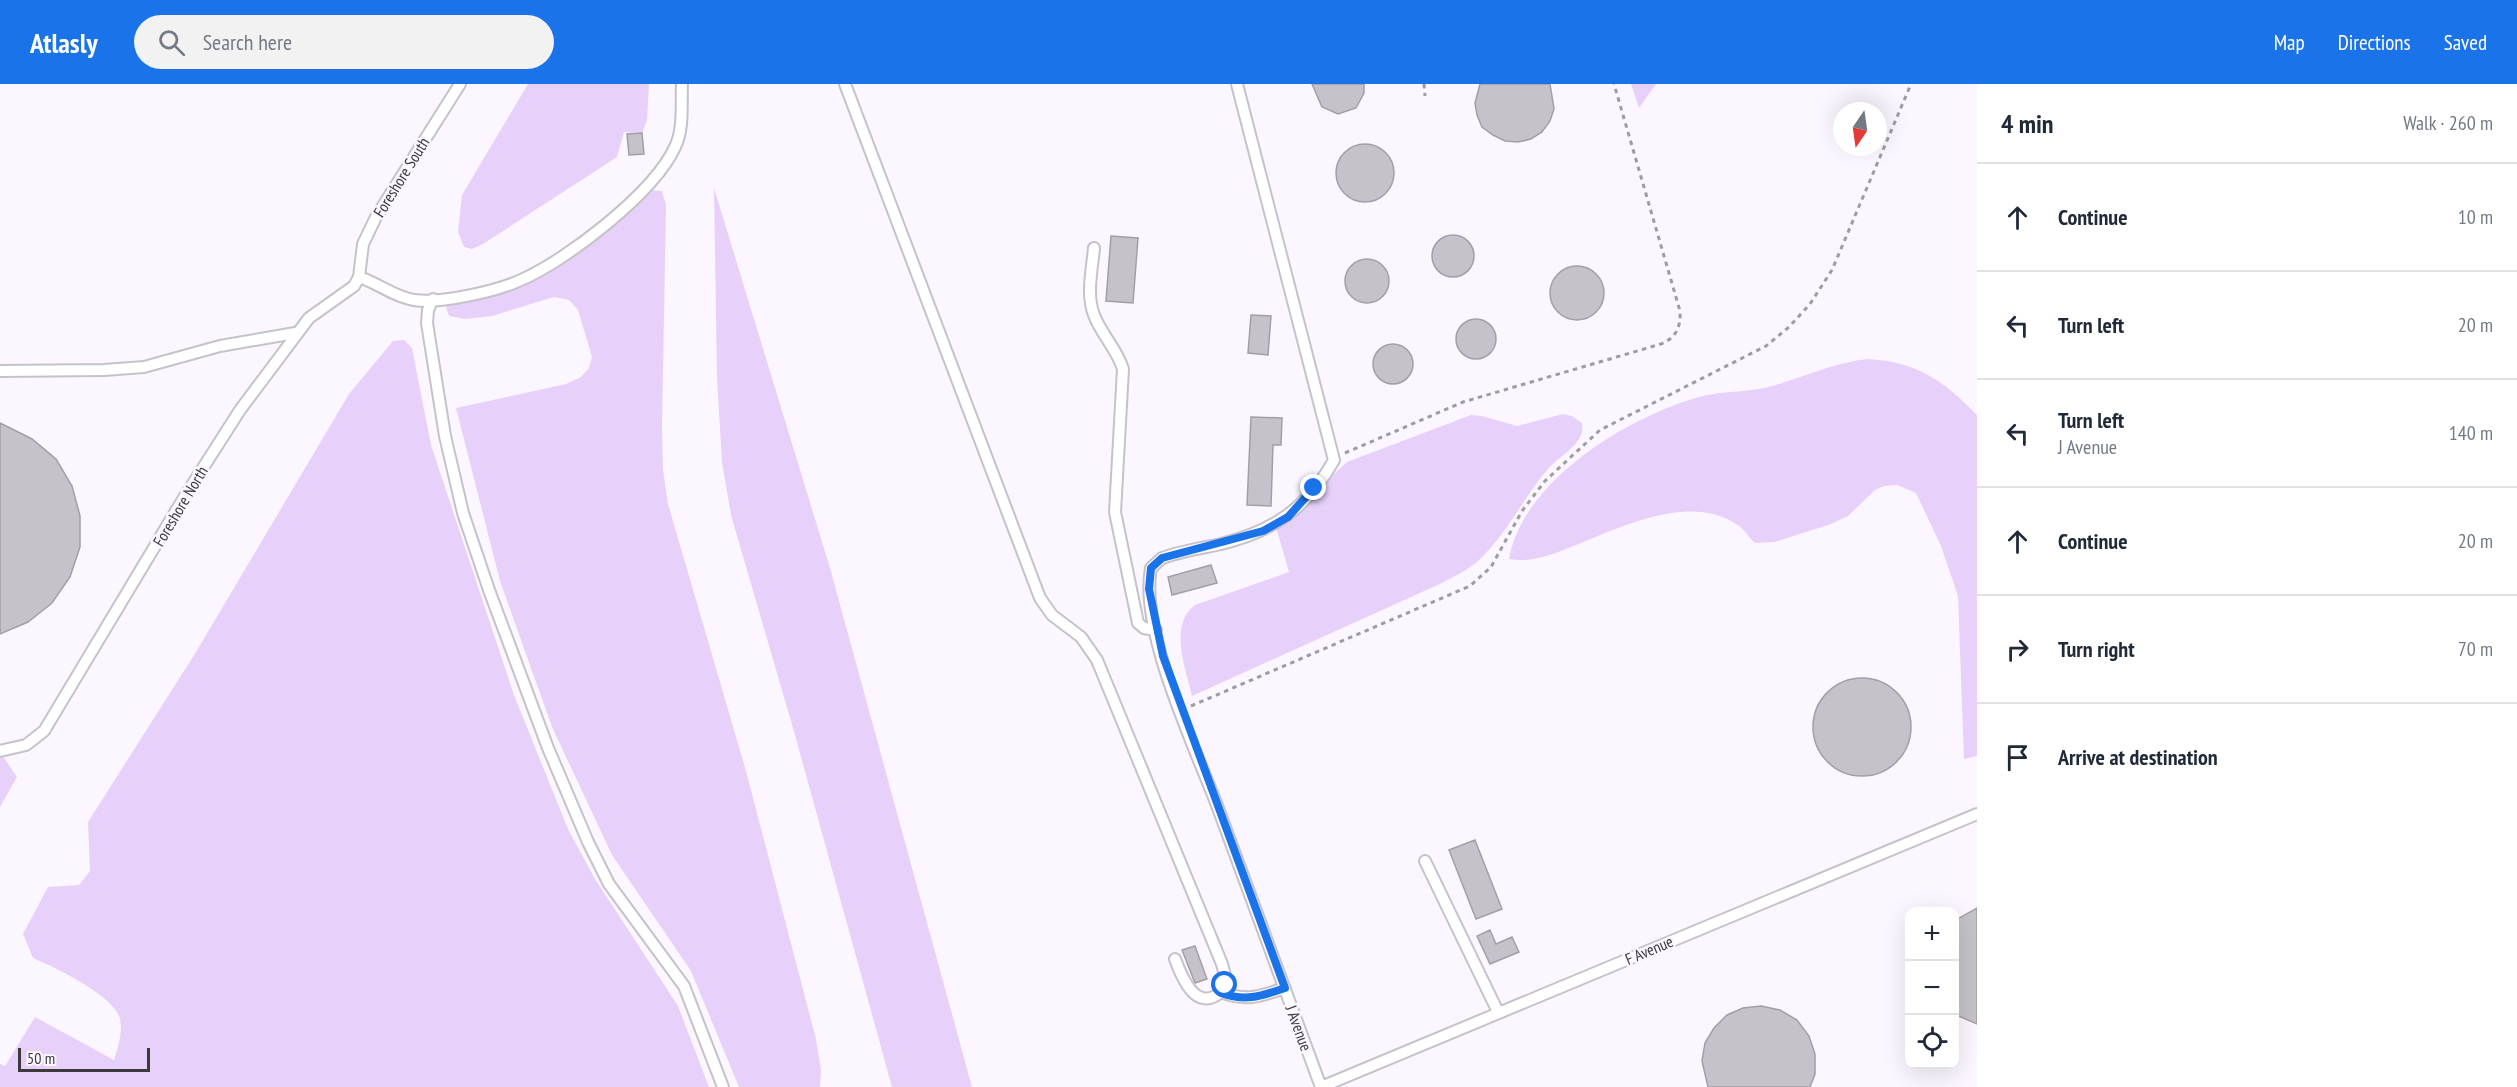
<!DOCTYPE html>
<html lang="en">
<head>
<meta charset="utf-8">
<style>
	body { margin:0; font-family:"PT Sans Narrow",sans-serif; background:#f2f2f3; color:#1f2937 }
	.controls { position:absolute; right:18px; bottom:18px; display:grid; overflow:hidden; border-radius:12px; box-shadow:0 6px 24px #0002 }
	.controls button { width:54px; height:54px; display:grid; place-items:center; padding:0; border:0; border-bottom:2px solid #e0e1e3; background:#fff; color:#1f2937; font:30px sans-serif }
	.compass { position:absolute; left:1833px; top:18px; width:54px; height:54px; border-radius:50%; background:#fff; box-shadow:0 6px 24px #0002; rotate:193deg }
	.scale { position:absolute; left:18px; bottom:15px; width:132px; box-sizing:border-box; padding-left:6px; border:3px solid #3b393c; border-top:0; font-size:16px; line-height:21px; white-space:nowrap; color:#3b393c; -webkit-text-stroke:4px #fbf6ff; paint-order:stroke }
	.stop { position:absolute; width:18px; height:18px; margin:-14px; border:4px solid #1a73e8; border-radius:50%; background:#fff }
	.stop.end { background:#1a73e8; border-color:#fff; box-shadow:0 2px 6px #0008 }
	.list { margin:0; padding:0; list-style:none }
	h2 { display:flex; justify-content:space-between; align-items:center; height:78px; margin:0; padding:0 24px; font-size:26px }
	h2 small { font-size:20px; font-weight:400; color:#747a83 }
	.list li { display:grid; grid-template-columns:39px 1fr auto; gap:18px; align-items:center; box-sizing:border-box; height:108px; padding:0 24px; border-top:2px solid #e0e1e3 }
	.list b { display:block; font-size:22px; white-space:nowrap }
	.list p { margin:0; font-size:20px; white-space:nowrap; color:#747a83 }
	.list em { font-size:20px; font-style:normal; color:#747a83 }
	.icon { flex:none; width:33px; height:33px; fill:none; stroke:currentColor; stroke-width:2; stroke-linecap:round; stroke-linejoin:round }
	.map { position:relative; flex:none; width:1977px; height:1003px; overflow:hidden }
	header { display:flex; align-items:center; gap:36px; box-sizing:border-box; height:84px; padding:0 30px; background:#1a73e8; color:#fff }
	header strong { font-size:28px }
	nav { display:flex; gap:33px; margin-inline-start:auto; font-size:21px }
	.search { width:420px; height:54px; background:#f2f2f3; display:flex; align-items:center; gap:15px; box-sizing:border-box; padding:0 21px; border-radius:33px; color:#747a83; font-size:22px }
	main { display:flex }
	aside { flex:1; background:#fff }
	.map>svg:first-child { display:block }
</style>
</head>
<body>
<header>
<strong>Atlasly</strong>
<div class="search"><svg class="icon" aria-label="search" viewBox="0 0 24 24"><circle cx="10" cy="10" r="6"/><path d="M15 15l6 6"/></svg>Search here</div>
<nav><a>Map</a><a>Directions</a><a>Saved</a></nav>
</header>
<main>
<div class="map">
<svg width="1977" height="1003" viewBox="0 0 1977 1003">
	<rect width="100%" height="100%" fill="#fbf6ff"/>
	<path fill="#e7d1fa" d="M 528,0 L 649,0 L 647,36 L 642,49 L 624,48 L 617,73 L 483,160 L 472,165 L 464,163 L 458,148 L 462,111 Z
		M 1631,0 L 1656,0 L 1639,24 Z
		M 714,104 L 830,484 L 972,1003 L 892,1003 L 795,651 L 731,431 L 722,378 L 717,294 Z
		M 651,106 L 662,107 L 666,121 L 662,344 L 663,386 L 668,420 L 746,687 L 816,955 L 821,986 L 820,1003 L 739,1003 L 691,887 L 612,771 L 552,643 L 500,497 L 456,324 L 566,300 L 581,293 L 589,284 L 592,273 L 578,226 L 569,216 L 554,213 L 492,232 L 465,235 L 449,232 L 446,223 L 454,217 L 525,199 L 555,183 Z
		M 404,256 L 412,264 L 431,361 L 514,611 L 568,745 L 595,795 L 678,922 L 709,1003 L 0,1003 L 0,980 L 5,982 L 35,933 L 114,976 C 118,963 123,948 120,935 C 114,911 54,883 33,874 L 23,850 L 48,803 L 79,801 L 90,787 L 88,738 L 196,568 L 349,310 L 393,257 Z
		M 1868,275 C 1917,278 1943,296 1977,331 L 1977,672 L 1964,675 L 1958,512 L 1941,462 L 1916,409 L 1897,401 L 1884,402 L 1875,406 L 1848,432 L 1831,440 L 1775,458 L 1755,459 C 1749,454 1745,446 1739,442 C 1690,407 1620,444 1571,463 C 1551,471 1531,479 1509,475 C 1523,396 1628,333 1699,313 C 1724,306 1751,309 1776,301 C 1806,292 1836,278 1868,275 Z
		M 1563,330 L 1572,332 L 1582,339 C 1586,360 1560,371 1548,385 C 1524,413 1507,449 1481,474 C 1470,485 1455,492 1442,499 L 1192,612 C 1186,585 1168,541 1195,521 L 1289,488 L 1276,443 L 1347,378 L 1471,331 L 1482,332 L 1517,342 Z
		M 0,668 L 17,693 L 0,723 Z"/>
	<path fill="#c6c2ca" stroke="#a39fa7" stroke-width="1.5" d="M 1312,0 L 1364,0 L 1364,9 L 1356,24 L 1338,30 L 1322,23 Z
		M 1480,0 L 1550,0 L 1554,25 L 1550,37 L 1542,48 L 1531,55 L 1518,58 L 1505,57 L 1493,51 L 1482,43 L 1477,31 L 1475,19 Z
		M 642,49 L 644,70 L 629,71 L 627,50 Z
		M1336 89a29 29 0 1 1 58 0a29 29 0 1 1-58 0Z
		M1432 172a21 21 0 1 1 42 0a21 21 0 1 1-42 0Z
		M 1111,152 L 1138,154 L 1133,219 L 1106,217 Z
		M1345 197a22 22 0 1 1 44 0a22 22 0 1 1-44 0Z
		M1550 209a27 27 0 1 1 54 0a27 27 0 1 1-54 0Z
		M 1251,231 L 1271,232 L 1268,271 L 1248,269 Z
		M1456 255a20 20 0 1 1 40 0a20 20 0 1 1-40 0Z
		M1373 280a20 20 0 1 1 40 0a20 20 0 1 1-40 0Z
		M 1251,333 L 1282,334 L 1281,361 L 1273,361 L 1271,422 L 1247,421 Z
		M 0,339 L 32,355 L 56,375 L 72,402 L 80,432 L 80,463 L 70,493 L 52,519 L 28,538 L 0,550 Z
		M 1211,481 L 1217,499 L 1172,511 L 1168,493 Z
		M1813 643a49 49 0 1 1 98 0a49 49 0 1 1-98 0Z
		M 1475,756 L 1502,825 L 1476,835 L 1449,766 Z
		M 1977,824 L 1977,940 L 1954,930 L 1954,837 Z
		M 1490,846 L 1496,860 L 1512,853 L 1519,868 L 1490,880 L 1477,852 Z
		M 1195,862 L 1207,895 L 1195,899 L 1182,866 Z
		M 1761,922 L 1780,926 L 1797,936 L 1809,952 L 1815,970 L 1815,990 L 1810,1003 L 1708,1003 L 1702,977 L 1705,959 L 1714,944 L 1727,931 L 1743,924 Z"/>
	<g fill="none" stroke-linecap="round" stroke-linejoin="round">
		<g stroke="#c6c2ca" stroke-width="14">
			<path id="service" d="M 845,0 L 1040,514 L 1052,531 L 1081,553 L 1097,576 L 1222,880 L 1226,895 L 1221,908 C 1246,918 1261,912 1285,904
				M 1237,0 L 1334,376 C 1307,424 1274,447 1221,460 C 1202,464 1181,467 1162,474 L 1151,484 C 1139,547 1195,663 1218,724 C 1253,817 1287,910 1321,1003
				M 1094,164 C 1092,186 1086,211 1094,231 C 1101,250 1117,265 1123,285 L 1115,428 L 1138,539 L 1144,544 L 1156,546
				M 359,193 C 378,199 394,213 414,216 C 440,220 497,207 521,196 C 567,176 654,109 675,63 C 684,45 681,20 682,0
				M 433,215 L 428,226 L 427,239 L 445,352 L 463,429 L 489,506 L 548,664 L 588,758 L 609,800 L 684,902 L 723,1003
				M 0,287 L 104,286 L 144,283 L 220,262 L 295,249
				M 0,667 L 26,661 L 44,647 L 185,412 L 240,326 L 309,234 L 354,202 L 359,193 L 363,160 L 376,133 L 460,0
				M 1425,777 L 1498,928
				M 1175,875 C 1182,894 1196,929 1221,908
				M 1321,1003 L 1977,730"/>
		</g>
		<path stroke="#9f9ca2" stroke-width="3" stroke-dasharray="4.5 4.5" stroke-linecap="butt" d="M 1424,0 L 1425,12
			M 1345,369 L 1463,318 L 1661,260 C 1676,254 1681,243 1680,227 L 1614,0
			M 1191,622 L 1470,502 L 1491,483 L 1522,427 L 1545,397 L 1600,346 L 1766,262 L 1789,243 L 1810,220 L 1832,186 L 1911,0"/>
		<use href="#service" stroke="#fff" stroke-width="10"/>
	</g>
	<g fill="none" stroke-linecap="round" stroke-linejoin="round">
		<path stroke="#1a73e8" stroke-width="8" d="M 1225,901 L 1221,909 C 1246,918 1261,912 1285,904 L 1163,572 L 1149,505 L 1151,484 L 1162,474 L 1263,447 L 1288,433 L 1314,404"/>
	</g>
	<g text-anchor="middle" stroke-width="5" stroke-linejoin="round" paint-order="stroke">
		<g font-size="16" fill="#3b393c" stroke="#fbf6ff">
			<text transform="translate(401 93) rotate(-58)" y="6">Foreshore South</text>
			<text transform="translate(180 422) rotate(-59)" y="6">Foreshore North</text>
			<text transform="translate(1649 866) rotate(-23)" y="6">F Avenue</text>
			<text transform="translate(1299 944) rotate(70)" y="6">J Avenue</text>
		</g>
	</g>
</svg>
<div class="controls">
<button>+</button>
<button>−</button>
<button><svg class="icon" aria-label="locate" viewBox="0 0 24 24"><circle cx="12" cy="12" r="6"/><path d="M12 2v4M12 18v4M2 12h4M18 12h4"/></svg></button>
</div>
<svg class="compass" viewBox="-18 -18 36 36"><path d="M0-13l5 13h-10z" fill="#e53935"/><path d="M0 13l5-13h-10z" fill="#747a83"/></svg>
<div class="scale">50 m</div>
<div class="stop" style="left:1225px;top:901px"></div>
<div class="stop end" style="left:1314px;top:404px"></div>
</div>
<aside>
<h2>4 min<small>Walk · 260 m</small></h2>
<ul class="list">
<li><svg class="icon" aria-label="ahead" viewBox="0 0 24 24"><path d="M12 20V5M6 11l6-6 6 6"/></svg><div><b>Continue</b></div><em>10 m</em></li>
<li><svg class="icon" aria-label="left" viewBox="0 0 24 24"><path d="M17 20v-9H6M10 6l-5 5 5 5"/></svg><div><b>Turn left</b></div><em>20 m</em></li>
<li><svg class="icon" aria-label="left" viewBox="0 0 24 24"><path d="M17 20v-9H6M10 6l-5 5 5 5"/></svg><div><b>Turn left</b><p>J Avenue</p></div><em>140 m</em></li>
<li><svg class="icon" aria-label="ahead" viewBox="0 0 24 24"><path d="M12 20V5M6 11l6-6 6 6"/></svg><div><b>Continue</b></div><em>20 m</em></li>
<li><svg class="icon" aria-label="right" viewBox="0 0 24 24"><path d="M7 20v-9h11M14 6l5 5-5 5"/></svg><div><b>Turn right</b></div><em>70 m</em></li>
<li><svg class="icon" aria-label="arrive" viewBox="0 0 24 24"><path d="M6 21V4h12l-3 4 3 4H6"/></svg><div><b>Arrive at destination</b></div></li>
</ul>
</aside>
</main>
</body>
</html>
